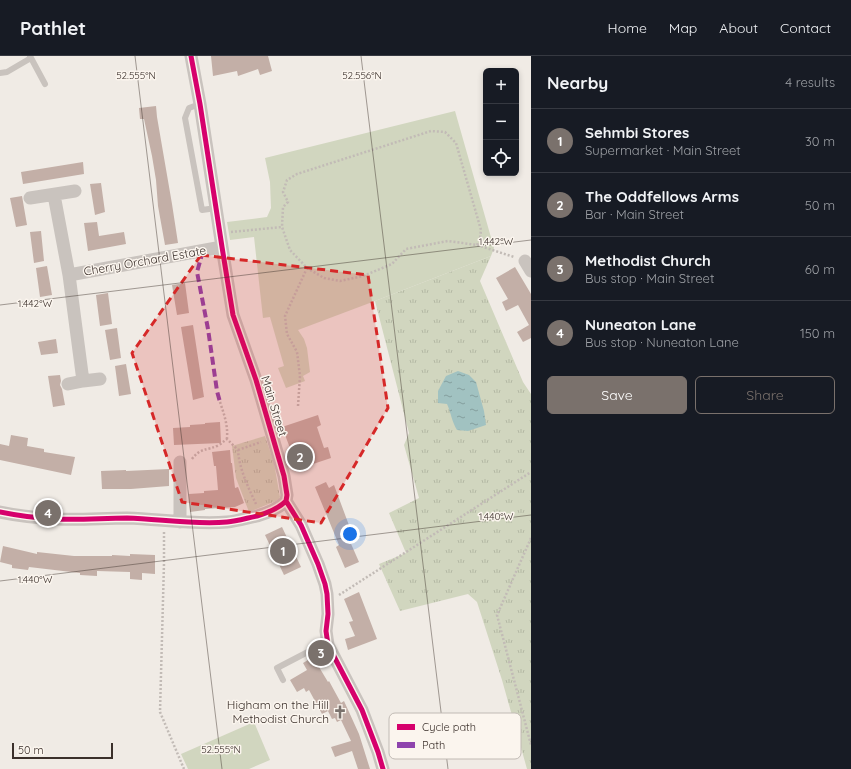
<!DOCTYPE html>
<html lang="en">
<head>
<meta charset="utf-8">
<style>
	body { margin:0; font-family:Quicksand,sans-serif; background:#242831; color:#f1f3f6 }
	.controls { position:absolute; right:12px; top:12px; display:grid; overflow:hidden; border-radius:6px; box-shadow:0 2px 6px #0003 }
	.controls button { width:36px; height:36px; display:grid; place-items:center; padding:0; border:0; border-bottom:1px solid #363941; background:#171b24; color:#f1f3f6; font:20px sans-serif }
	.scale { position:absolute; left:12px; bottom:10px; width:101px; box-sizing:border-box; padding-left:4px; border:2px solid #3b302b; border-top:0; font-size:11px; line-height:14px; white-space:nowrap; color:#3b302b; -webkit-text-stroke:3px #fbf5ee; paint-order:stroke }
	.you { position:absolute; left:350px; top:478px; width:14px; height:14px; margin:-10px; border:3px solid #fff; border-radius:50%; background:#1a73e8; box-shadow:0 0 0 6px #1a73e833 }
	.badge { display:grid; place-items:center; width:26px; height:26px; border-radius:50%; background:#7a716c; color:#fff; font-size:13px; font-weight:700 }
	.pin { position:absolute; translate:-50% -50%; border:2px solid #fff; box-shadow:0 1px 4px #0006 }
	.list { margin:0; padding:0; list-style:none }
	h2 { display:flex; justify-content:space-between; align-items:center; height:52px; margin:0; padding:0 16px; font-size:17px }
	h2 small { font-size:13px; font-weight:400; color:#9ea1a6 }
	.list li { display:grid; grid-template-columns:26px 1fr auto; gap:12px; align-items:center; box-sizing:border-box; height:64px; padding:0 16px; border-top:1px solid #363941 }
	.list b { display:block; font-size:15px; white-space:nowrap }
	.list p { margin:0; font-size:13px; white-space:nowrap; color:#9ea1a6 }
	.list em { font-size:13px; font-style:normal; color:#9ea1a6 }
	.actions { display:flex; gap:8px; padding:12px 16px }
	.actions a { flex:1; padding:9px 0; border:1px solid #7a716c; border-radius:6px; text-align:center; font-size:14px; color:#7a716c }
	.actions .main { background:#7a716c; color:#fff }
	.icon { flex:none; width:22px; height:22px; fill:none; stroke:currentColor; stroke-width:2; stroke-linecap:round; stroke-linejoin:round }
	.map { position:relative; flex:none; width:531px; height:713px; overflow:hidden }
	header { display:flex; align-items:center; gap:24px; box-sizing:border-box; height:56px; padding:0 20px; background:#171b24; border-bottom:1px solid #363941 }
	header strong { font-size:19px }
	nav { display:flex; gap:22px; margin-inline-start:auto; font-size:14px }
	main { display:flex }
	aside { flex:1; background:#171b24 }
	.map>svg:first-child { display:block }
</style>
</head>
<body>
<header>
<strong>Pathlet</strong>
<nav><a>Home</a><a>Map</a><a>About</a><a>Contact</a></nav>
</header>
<main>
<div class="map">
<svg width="531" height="713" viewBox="0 0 531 713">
	<defs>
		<pattern id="grass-tufts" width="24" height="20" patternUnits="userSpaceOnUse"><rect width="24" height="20" fill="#d1d6bf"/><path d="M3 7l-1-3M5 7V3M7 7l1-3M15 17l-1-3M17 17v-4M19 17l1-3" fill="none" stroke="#b4b8a4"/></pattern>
		<pattern id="water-ripples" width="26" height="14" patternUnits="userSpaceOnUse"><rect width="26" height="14" fill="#a1c2c1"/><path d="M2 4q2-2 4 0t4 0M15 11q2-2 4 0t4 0" fill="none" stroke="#849e9d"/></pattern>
	</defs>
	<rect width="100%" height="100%" fill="#f0ebe5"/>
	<path fill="url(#grass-tufts)" d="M 491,200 L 480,225 L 523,326 L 531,338 L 531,713 L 527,713 L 502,624 L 477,546 L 468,538 L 400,555 L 379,508 L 406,497 L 389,457 L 419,442 L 404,389 L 409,377 L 375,245 Z
		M 265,380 L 274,407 L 280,441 L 279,443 L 276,445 L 249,456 L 236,422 L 232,390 Z"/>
	<path fill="#d1d6bf" d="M 455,55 L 494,192 L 491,200 L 375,245 L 298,274 L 304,283 L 307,292 L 310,316 L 303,320 L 305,325 L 286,332 L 278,312 L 284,310 L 270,261 L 263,262 L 254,181 L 230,184 L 227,166 L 267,161 L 271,152 L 270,126 L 265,102 Z
		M 254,666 L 270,704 L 249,713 L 188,713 L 181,698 Z"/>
	<path fill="url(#water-ripples)" d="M 458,315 L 469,319 L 476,326 L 484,355 L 486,369 L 468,375 L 457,374 C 452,366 451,357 447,348 L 438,347 L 438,335 L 446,320 Z"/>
	<path fill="#c3afa7" d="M 211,0 L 268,0 L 272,15 L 260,19 L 258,13 L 238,20 L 237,15 L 213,20 Z
		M 156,50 L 157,61 L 172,148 L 178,187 L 165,189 L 158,150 L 156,124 L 152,100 L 144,63 L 140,63 L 139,52 Z
		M 83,106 L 84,118 L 23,128 L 21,116 Z
		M 101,127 L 105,156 L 95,159 L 90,128 Z
		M 22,140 L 27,169 L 16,171 L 10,142 Z
		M 97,166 L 99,180 L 124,176 L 126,188 L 88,195 L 84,167 Z
		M 41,175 L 44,205 L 34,207 L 30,176 Z
		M 47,210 L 52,239 L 40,241 L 36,212 Z
		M 515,211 L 531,238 L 531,282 L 523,286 L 517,276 L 529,269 L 518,249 L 506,255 L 502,246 L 508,243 L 496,222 Z
		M 185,227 L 189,257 L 177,259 L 172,229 Z
		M 108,237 L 112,268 L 100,270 L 96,239 Z
		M 193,269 L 204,341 L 193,344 L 181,271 Z
		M 117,272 L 121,302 L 110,304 L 105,274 Z
		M 56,283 L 58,297 L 41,299 L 38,286 Z
		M 126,308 L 131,338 L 119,340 L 115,310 Z
		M 60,319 L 61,325 L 60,329 L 62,333 L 65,349 L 53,351 L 48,320 Z
		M 318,359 L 321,369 L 317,371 L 324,392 L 328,391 L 331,402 L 298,413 L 282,371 Z
		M 220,366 L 221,387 L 174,389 L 173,372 L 190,371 L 190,369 L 205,368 L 205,367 Z
		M 11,379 L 28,382 L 27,390 L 44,393 L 44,396 L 75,401 L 71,419 L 0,404 L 0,388 L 9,390 Z
		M 230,394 L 231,407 L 232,407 L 235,432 L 238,431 L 244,447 L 235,451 L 205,453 L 205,454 L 190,456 L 189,438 L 204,437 L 204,435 L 218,434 L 216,410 L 214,410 L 212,396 Z
		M 169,413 L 169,430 L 131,433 L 102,433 L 101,415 L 126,414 L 126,415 Z
		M 326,426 L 329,432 L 334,429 L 350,472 L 345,474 L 359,506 L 345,512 L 336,491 L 339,489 L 315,431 Z
		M 282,471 L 301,511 L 284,519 L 265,479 Z
		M 3,490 L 37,498 L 37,496 L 74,500 L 112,500 L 112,499 L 130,500 L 130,498 L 155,499 L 155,518 L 142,517 L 142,524 L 130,523 L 130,516 L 97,515 L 97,520 L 80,519 L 80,517 L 29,511 L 28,514 L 12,512 L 12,509 L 0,506 Z
		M 359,536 L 377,583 L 348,594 L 345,583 L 355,580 L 349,566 L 353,565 L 344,543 Z
		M 313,601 L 328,626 L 329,625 L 341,647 L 344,645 L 359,678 L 370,713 L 358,713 L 352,695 L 335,701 L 331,691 L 351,685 L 341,664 L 337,666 L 335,662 L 332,663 L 328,655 L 322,658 L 309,634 L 306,636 L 304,632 L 297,636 L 290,624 L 307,614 L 303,607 Z"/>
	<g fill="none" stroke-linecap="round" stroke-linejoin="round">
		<path stroke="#c2bbb6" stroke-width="2.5" stroke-dasharray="2 2" stroke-linecap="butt" d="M 231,176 L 282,171
			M 477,189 L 480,183 L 481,174 L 456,87 L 445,76 L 431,75 L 297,118 L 287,124 L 283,136 L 288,146 L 283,151 L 282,171 L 290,194 L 307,212 L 324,222 L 340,225 L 363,220 L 392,208 L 406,193 L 448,185 L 477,189 L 514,201
			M 220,346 C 224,358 228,369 227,382
			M 298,350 L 300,320 L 297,296 L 287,278 L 285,260 L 307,212
			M 238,394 L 261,386
			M 192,403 C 201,391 207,395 219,389 C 222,387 224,385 227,383 L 238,394 C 239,412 248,431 256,448
			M 164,476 L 164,507 L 160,656 L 184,713
			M 531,482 L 497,559 L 531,689
			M 339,539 L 531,416"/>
		<path stroke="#c9c3be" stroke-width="6" d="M 30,0 L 45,28
			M 0,17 L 7,16 L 31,2
			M 200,48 L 189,52 L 185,62 L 202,154 L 216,152
			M 283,624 L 277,612 L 327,586"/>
		<path stroke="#c9c3be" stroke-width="13" d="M 191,0 L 200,48 L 222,191 L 233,259 L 256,324 L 284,420 L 287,439 L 286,445 L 301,469 L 318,508 L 325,528 L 327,538 L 328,558 L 326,575 L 328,589 L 362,654 L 378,696 L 383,713
			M 54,139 L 69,219 L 83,325
			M 30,142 L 75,135
			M 525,205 L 531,215
			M 69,219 L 222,191
			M 68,328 L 83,325 L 100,323
			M 0,456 C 19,460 38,462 57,463 C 81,464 104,462 127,462 C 160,463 194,469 227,466 C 237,465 247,462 257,460 C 267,457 278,453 286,445
			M 180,466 L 180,406"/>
		<path stroke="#8e44ad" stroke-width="4" stroke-dasharray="8 4" stroke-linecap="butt" d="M 203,195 L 197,216 L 208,273 L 217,335 L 220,346"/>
		<g stroke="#fbf5ee" stroke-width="8">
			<path id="cycleway" d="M 191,0 L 200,48 L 222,191 L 233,259 L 256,324 L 284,420 L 287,439 L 286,445 L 301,469 L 318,508 L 325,528 L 327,538 L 328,558 L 326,575 L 328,589 L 362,654 L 378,696 L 383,713
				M 0,456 C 19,460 38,462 57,463 C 81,464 104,462 127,462 C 160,463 194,469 227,466 C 237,465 247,462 257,460 C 267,457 278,453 286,445"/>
		</g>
		<use href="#cycleway" stroke="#d6006c" stroke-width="5"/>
	</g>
	<path fill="#d62828" fill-opacity="0.2" stroke="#d62828" stroke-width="3" stroke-dasharray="8 5" stroke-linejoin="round" d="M 201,199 L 368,219 L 388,352 L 321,467 L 182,446 L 132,297 Z"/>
	<path fill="none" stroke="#3b302b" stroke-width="1" stroke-opacity="0.45" d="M 135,0 L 222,713M 361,0 L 448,713M 0,249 L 531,184M 0,525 L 531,459"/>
	<defs>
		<g id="church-bare" transform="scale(1.08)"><path d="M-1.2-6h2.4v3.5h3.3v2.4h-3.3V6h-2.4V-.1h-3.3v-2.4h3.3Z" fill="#7a716c" stroke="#fbf5ee" stroke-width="2.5" paint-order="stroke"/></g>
	</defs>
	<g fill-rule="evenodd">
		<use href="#church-bare" x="340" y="656"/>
	</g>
	<g text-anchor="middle" stroke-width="3" stroke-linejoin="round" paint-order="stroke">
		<g font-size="12" fill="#3b302b" stroke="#fbf5ee">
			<text transform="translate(145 205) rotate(-10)" y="4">Cherry Orchard Estate</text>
			<text transform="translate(274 350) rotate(73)" y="4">Main Street</text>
		</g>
		<g font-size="12" fill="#3b302b" stroke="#fbf5ee" text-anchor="end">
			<text x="329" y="653">Higham on the Hill<tspan x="329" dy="14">Methodist Church</tspan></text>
		</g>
	</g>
	<rect x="389" y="657" width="132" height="46" rx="6" fill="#fbf5ee" stroke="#c1bab4" stroke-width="1"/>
	<rect x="397" y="668" width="18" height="6" fill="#d6006c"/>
	<rect x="397" y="686" width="18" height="6" fill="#8e44ad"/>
	<g font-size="11" fill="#3b302b">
		<text x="422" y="675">Cycle path</text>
		<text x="422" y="693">Path</text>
	</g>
	<g font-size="10" text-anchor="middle" fill="#3b302b" stroke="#fbf5ee" stroke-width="3" stroke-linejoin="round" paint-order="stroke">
		<text x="136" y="23">52.555°N</text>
		<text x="362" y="23">52.556°N</text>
		<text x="496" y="189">1.442°W</text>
		<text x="35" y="251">1.442°W</text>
		<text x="496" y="464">1.440°W</text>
		<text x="35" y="527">1.440°W</text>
		<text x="221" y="697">52.555°N</text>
	</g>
</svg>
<div class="controls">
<button>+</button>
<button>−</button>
<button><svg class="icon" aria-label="locate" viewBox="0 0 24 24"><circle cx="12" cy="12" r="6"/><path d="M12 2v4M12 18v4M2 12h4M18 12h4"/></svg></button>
</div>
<div class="scale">50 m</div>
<div class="you"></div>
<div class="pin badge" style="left:283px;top:495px">1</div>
<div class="pin badge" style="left:300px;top:401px">2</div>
<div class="pin badge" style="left:321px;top:597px">3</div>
<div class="pin badge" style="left:48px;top:457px">4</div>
</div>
<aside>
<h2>Nearby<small>4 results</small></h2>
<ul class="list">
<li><span class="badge">1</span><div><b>Sehmbi Stores</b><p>Supermarket · Main Street</p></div><em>30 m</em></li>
<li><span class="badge">2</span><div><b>The Oddfellows Arms</b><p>Bar · Main Street</p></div><em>50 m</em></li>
<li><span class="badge">3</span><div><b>Methodist Church</b><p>Bus stop · Main Street</p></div><em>60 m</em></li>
<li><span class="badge">4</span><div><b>Nuneaton Lane</b><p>Bus stop · Nuneaton Lane</p></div><em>150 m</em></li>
</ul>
<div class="actions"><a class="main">Save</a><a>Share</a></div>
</aside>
</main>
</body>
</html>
